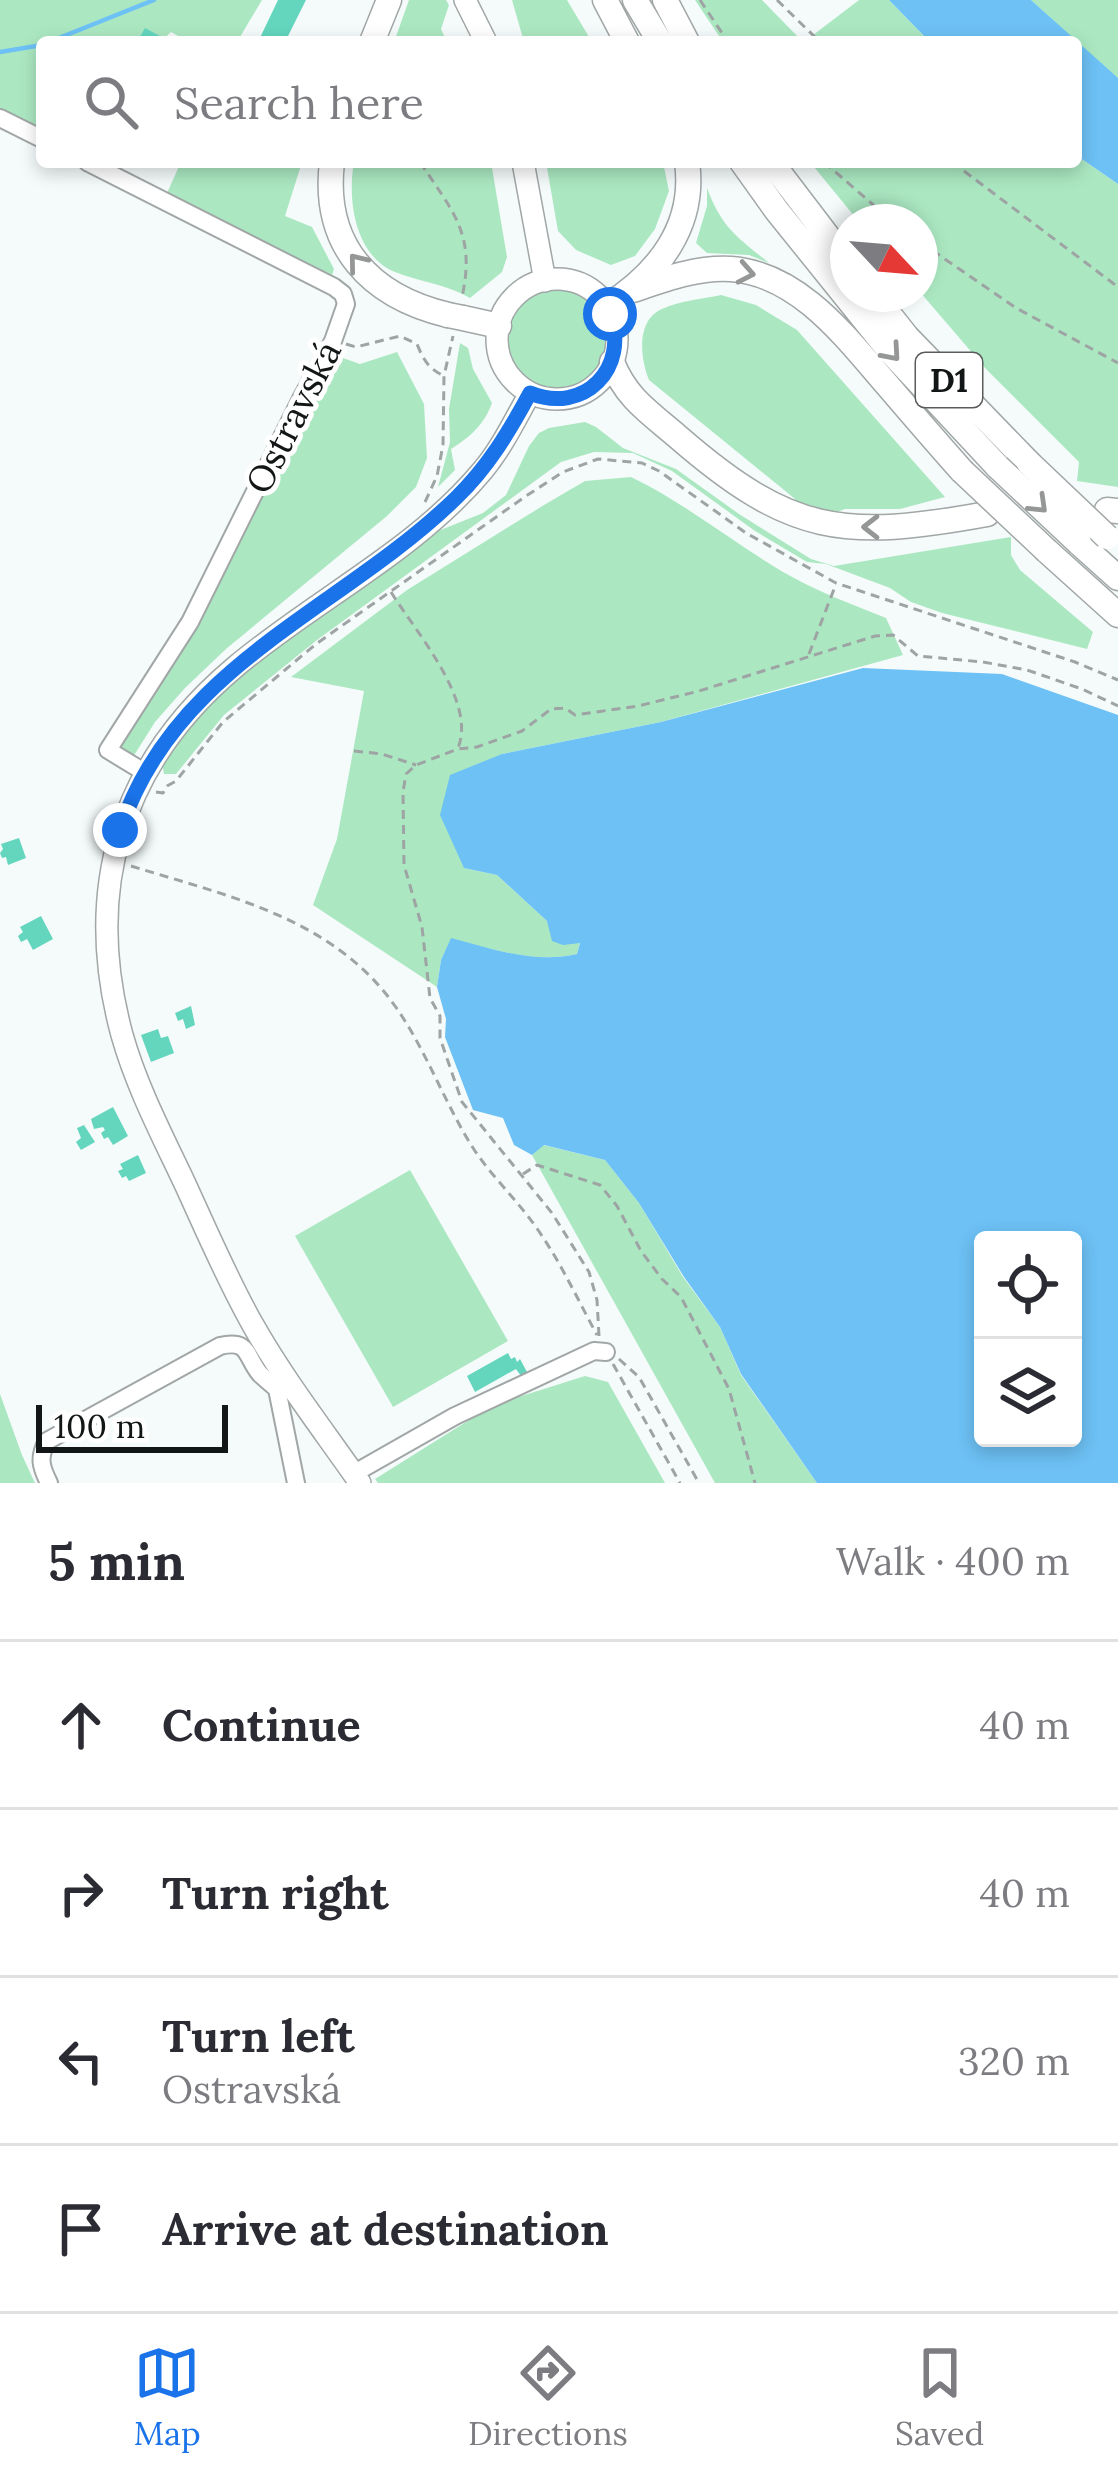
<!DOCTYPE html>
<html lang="en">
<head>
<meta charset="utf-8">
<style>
	body { margin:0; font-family:Lora,serif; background:#f2f2f3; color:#2b2b33 }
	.controls { position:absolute; right:36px; bottom:36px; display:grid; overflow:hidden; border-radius:12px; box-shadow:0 6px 18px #0003 }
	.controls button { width:108px; height:108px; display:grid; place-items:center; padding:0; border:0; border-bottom:3px solid #e1e1e2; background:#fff; color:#2b2b33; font:60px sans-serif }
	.compass { position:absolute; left:830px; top:204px; width:108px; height:108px; border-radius:50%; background:#fff; box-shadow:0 6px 18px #0003; rotate:116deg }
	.scale { position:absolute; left:36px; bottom:30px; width:192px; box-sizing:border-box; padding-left:12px; border:6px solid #131616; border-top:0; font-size:33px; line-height:42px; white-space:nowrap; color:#131616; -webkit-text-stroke:9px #fff; paint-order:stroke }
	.stop { position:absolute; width:36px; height:36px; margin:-27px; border:9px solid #1a73e8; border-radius:50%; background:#fff }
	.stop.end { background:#1a73e8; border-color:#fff; box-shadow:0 3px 12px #0008 }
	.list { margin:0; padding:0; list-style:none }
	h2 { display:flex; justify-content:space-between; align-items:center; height:156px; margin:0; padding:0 48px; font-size:51px }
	h2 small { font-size:39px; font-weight:400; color:#7c7c81 }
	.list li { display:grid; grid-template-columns:78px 1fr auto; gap:36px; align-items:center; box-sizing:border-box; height:168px; padding:0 48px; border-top:3px solid #e1e1e2 }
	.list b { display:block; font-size:45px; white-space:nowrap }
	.list p { margin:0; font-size:39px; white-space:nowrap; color:#7c7c81 }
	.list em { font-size:39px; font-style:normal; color:#7c7c81 }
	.icon { flex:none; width:66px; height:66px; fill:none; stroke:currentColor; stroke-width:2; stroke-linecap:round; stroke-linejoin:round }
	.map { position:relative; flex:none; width:1118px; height:1483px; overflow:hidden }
	.search { position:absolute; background:#fff; box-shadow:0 6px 18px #0003; left:36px; right:36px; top:36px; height:132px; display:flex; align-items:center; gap:30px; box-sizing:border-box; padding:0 42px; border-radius:12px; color:#7c7c81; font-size:45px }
	.sheet { height:828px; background:#fff }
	nav { display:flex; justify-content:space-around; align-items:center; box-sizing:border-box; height:168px; border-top:3px solid #e1e1e2; background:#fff; font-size:33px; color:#7c7c81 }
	nav a { display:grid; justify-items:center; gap:6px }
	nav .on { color:#1a73e8 }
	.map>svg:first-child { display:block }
</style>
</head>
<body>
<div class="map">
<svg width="1118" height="1483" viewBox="0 0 1118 1483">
	<rect width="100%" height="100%" fill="#f5fbfb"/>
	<path fill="#abe8c2" d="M 0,0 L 262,0 L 237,42 L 189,42 L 171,32 L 160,42 L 42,42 L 42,133 L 0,112 Z
		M 409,0 L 446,0 L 449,5 L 441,29 L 447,42 L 394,42 Z
		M 512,0 L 567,0 L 592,42 L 524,42 Z
		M 695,0 L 762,0 L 803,42 L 723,42 Z
		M 859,0 L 889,0 L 930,42 L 804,42 Z
		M 1031,0 L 1118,0 L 1118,78 L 1111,73 Z
		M 1076,155 L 1118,184 L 1118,487 L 1077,481 L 1079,462 L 986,369 L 920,292 L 920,222 L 859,222 L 810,162 L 1076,162 Z
		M 181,162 L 302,162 L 285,216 L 312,227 L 334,269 L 332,275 L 167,193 Z
		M 354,162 L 491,162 L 507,257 L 502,272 L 470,298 C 446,284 420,282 395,272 C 355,256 347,200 354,162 Z
		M 546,162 L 663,162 L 669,191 L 655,229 L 635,256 L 611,265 L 576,250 L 558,231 Z
		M 707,188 C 722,228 737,237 769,263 L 749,255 L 707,253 L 696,243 L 707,206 Z
		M503 339a52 52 0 1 1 104 0a52 52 0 1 1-104 0Z
		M 721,295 L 756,305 L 797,330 L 945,497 L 900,509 L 845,509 L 821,518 L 791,509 L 795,499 L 649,380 C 640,358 636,320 662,309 C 679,301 702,299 721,295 Z
		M 460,343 L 468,348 L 473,369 L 492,403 C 484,425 470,437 451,449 L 455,470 L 438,487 L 450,442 L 449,409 Z
		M 397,352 L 424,404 L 427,458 L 416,487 L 387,516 L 226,649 L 185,688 L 155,722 L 133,757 L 124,753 L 121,746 L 123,735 L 250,518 L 340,357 L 360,364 Z
		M 585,422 L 596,427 L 623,448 L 676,469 L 739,514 L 811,559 L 834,566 L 1011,537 L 1011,555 L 1020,570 L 1093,632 L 1087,649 L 942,613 L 911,602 L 890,588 L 826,564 L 807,562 L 755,531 L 672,471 L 633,453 L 594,452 L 561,462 L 317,640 L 224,715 L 176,774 L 164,774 L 162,762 L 213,696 L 316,618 L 438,531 L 483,513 L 506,495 L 529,446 L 539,433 L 549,428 Z
		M 631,477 C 685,503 731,541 783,572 C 816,591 851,604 886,618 L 903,655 L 661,722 L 502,754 L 464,868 L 497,875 L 547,921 L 580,942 L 577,954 C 534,964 493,949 451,939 L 441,960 L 437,987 L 313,905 L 337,839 L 364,691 L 291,677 L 407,590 L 544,505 L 585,481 Z
		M 543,1145 L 605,1160 L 639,1203 L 683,1277 L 720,1327 L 741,1375 L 817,1483 L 715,1483 L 532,1155 Z
		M 410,1170 L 508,1341 L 393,1407 L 295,1236 Z
		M 585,1376 L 608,1382 L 665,1483 L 378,1483 L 375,1479 L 493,1405 Z
		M 0,1394 L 22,1455 L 35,1483 L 0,1483 Z"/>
	<path fill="#6dc1f5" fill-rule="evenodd" d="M 889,0 L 1031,0 L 1118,78 L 1118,184 L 1076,155 L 1076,42 L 930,42 Z
		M 863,668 L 1002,674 L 1118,715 L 1118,1483 L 817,1483 L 741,1374 L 720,1327 L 684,1277 L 639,1203 L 605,1160 L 544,1145 L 532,1155 L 514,1145 L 503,1118 L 473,1110 L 445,1037 L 446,1019 L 437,987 L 441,960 L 451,938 C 493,949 534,964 577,954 L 580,943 L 563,945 L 552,941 L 547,921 L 497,875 L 464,868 L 440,815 L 450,775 L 502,754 L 661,722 ZM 983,1240 L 1073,1240 L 1073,1438 L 983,1438 Z"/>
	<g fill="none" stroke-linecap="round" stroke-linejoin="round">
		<path stroke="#6dc1f5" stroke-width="4.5" d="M 49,42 L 154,0
			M 0,52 L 42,45"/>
	</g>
	<path fill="#64d6be" d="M 278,0 L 306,0 L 285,42 L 258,42 Z
		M 145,28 L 171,42 L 137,42 Z
		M 19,838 L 26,858 L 8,865 L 6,857 L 2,858 L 0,853 L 3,849 L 1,844 Z
		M 41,916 L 53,939 L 33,950 L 27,939 L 21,942 L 18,936 L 23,932 L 20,927 Z
		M 191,1006 L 195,1025 L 186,1029 L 183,1019 L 178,1021 L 175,1013 Z
		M 158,1029 L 161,1038 L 168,1036 L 174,1053 L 151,1062 L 141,1035 Z
		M 113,1107 L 128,1136 L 113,1145 L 108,1137 L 104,1139 L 101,1133 L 105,1130 L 103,1127 L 94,1129 L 91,1119 Z
		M 84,1125 L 95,1142 L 81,1150 L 76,1142 L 81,1138 L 77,1128 Z
		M 138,1155 L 146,1173 L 129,1181 L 126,1176 L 122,1178 L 118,1171 L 123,1169 L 120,1164 Z
		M 508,1353 L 511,1359 L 515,1357 L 517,1362 L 520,1359 L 527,1372 L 521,1376 L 516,1369 L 475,1392 L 467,1376 Z"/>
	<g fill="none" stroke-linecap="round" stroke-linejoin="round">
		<g stroke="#a1a6a6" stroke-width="20">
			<path id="minor" d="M 0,118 L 42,139
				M 87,162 L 334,287 L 343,294 L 346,304 L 333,341 L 303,395 L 190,622 L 108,750 L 144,772
				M 283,1385 L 277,1389 L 296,1483
				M 353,1474 L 455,1416 L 594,1351 L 606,1352
				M 49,1483 C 41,1467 38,1458 47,1441 L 220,1346 C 250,1339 245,1356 260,1374 C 265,1379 272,1384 277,1389"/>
		</g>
		<g stroke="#a1a6a6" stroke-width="24">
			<path id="major" d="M 465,0 L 486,42
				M 523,162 L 545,281
				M497 339a60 60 0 1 1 120 0a60 60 0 1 1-120 0Z
				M 360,1483 C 324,1431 284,1380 253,1325 C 228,1281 207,1232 186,1186 C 163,1137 137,1088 122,1035 C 83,891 119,765 234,668 C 314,600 415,552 483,470 C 502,447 515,420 530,393"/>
		</g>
		<g stroke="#a1a6a6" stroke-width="27">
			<path id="highway" d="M 605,0 L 627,42
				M 635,0 L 660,42
				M 665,0 L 687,42
				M 372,42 L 389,0
				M 332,162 C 322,245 369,296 448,315
				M 742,162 L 777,211 L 889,350 L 998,467
				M 771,162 L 848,263
				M 633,290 C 665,279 697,267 731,269 C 800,274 847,339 889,387 C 913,415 937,443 962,471
				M 873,294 L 907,337 L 1029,463
				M 607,306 C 658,274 696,226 687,162
				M 463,318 L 499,326
				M 612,362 C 626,398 649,412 678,437 C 791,535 844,540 987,514
				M 1107,510 L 1118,511
				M 1079,543 L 1118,578
				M 1047,551 L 1118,615"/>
		</g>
		<path stroke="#9ea3a3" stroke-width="3" stroke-dasharray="9 6" stroke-linecap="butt" d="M 700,0 L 728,42
			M 777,0 L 820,42
			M 420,162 C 453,212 476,234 462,297
			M 824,162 L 893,222
			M 952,162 L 1118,287
			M 920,242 L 1016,308 L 1118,363
			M 346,344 L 356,347 L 400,336 L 417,344 C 423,359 428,368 442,375
			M 425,502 L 437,476 L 443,445 L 444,376 L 453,336
			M 391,592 C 415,631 477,701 458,748
			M 809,654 L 836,584
			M 354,751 L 382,754 L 416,765
			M 156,792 L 163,793 L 167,786 L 176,781 L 223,722 L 316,644 L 526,496 L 563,472 L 598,459 L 642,463 L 659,471 L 746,533 L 836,583 L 1075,662 L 1118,680
			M 131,866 C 228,896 333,918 395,1006 C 427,1051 445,1105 475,1151 C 494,1179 519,1202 538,1230 C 561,1263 578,1300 597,1335
			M 523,1174 L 537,1165 L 600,1185 L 617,1206 L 641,1251 L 662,1279 L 681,1297 L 729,1389 L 755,1483
			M 599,1336 L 597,1300 L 589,1272 L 552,1213 L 462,1102 L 440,1038 L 440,1016 L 430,998 L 422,927 L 404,865 L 403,792 L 406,774 L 416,765 L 458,749 L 477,747 L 522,731 L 551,709 L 565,708 L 575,715 L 638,706 L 699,691 L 875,636 L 893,635 L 918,656 L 983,662 L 1027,670 L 1082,689 L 1118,706
			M 619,1359 L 639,1377 L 699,1483
			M 613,1364 L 680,1483"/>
		<use href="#minor" stroke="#fff" stroke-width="16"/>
		<use href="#major" stroke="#fff" stroke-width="21"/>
		<use href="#highway" stroke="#fff" stroke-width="24"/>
		<g stroke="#a1a6a6" stroke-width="27" stroke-linecap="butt">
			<path id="highway-bridge" d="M 448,315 L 463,318
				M 1029,463 L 1107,537
				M 998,467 L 1079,543
				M 962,471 L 1047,551"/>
		</g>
		<use href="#highway-bridge" stroke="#fff" stroke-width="24"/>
	</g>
	<defs><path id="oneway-chevron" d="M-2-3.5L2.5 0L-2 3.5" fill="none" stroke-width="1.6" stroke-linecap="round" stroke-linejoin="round" transform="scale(3)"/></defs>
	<g stroke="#959696">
		<use href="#oneway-chevron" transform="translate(357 262) rotate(-129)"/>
		<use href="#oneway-chevron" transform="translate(746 273) rotate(11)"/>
		<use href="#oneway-chevron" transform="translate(892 353) rotate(49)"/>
		<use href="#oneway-chevron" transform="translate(1039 505) rotate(44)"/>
		<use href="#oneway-chevron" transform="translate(871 527) rotate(-180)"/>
	</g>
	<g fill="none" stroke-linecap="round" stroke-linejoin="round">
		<path stroke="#1a73e8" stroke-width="15" d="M 120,830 C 175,664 340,611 456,498 C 488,467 509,432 530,393 C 584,415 630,368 610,314"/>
	</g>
	<g text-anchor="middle" stroke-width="10" stroke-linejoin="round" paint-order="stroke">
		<rect fill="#fff" stroke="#5a5c5c" stroke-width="3" x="916" y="353" width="66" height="54" rx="9"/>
		<g font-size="33" font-weight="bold" fill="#131616">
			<text x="949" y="392">D1</text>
		</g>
		<g font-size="36" fill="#131616" stroke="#fff">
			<text transform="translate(293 417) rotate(-63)" y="13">Ostravská</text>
		</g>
	</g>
</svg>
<div class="controls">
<button><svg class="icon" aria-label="locate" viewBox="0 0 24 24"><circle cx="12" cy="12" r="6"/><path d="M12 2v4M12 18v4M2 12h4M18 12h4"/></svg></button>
<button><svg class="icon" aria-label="layers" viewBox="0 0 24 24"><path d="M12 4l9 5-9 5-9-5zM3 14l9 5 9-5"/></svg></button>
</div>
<svg class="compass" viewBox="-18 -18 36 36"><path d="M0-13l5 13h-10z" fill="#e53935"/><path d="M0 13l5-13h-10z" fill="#7c7c81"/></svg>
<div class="scale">100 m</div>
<div class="stop" style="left:610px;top:314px"></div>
<div class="stop end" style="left:120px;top:830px"></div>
<div class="search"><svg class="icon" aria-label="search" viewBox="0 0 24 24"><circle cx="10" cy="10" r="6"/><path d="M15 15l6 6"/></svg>Search here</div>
</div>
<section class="sheet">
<h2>5 min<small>Walk · 400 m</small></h2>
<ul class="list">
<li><svg class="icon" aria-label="ahead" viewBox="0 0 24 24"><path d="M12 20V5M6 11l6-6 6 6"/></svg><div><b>Continue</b></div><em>40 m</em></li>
<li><svg class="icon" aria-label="right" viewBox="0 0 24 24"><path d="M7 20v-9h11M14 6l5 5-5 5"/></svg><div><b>Turn right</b></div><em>40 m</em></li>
<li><svg class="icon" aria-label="left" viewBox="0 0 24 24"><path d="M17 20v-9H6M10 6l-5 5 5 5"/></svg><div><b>Turn left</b><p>Ostravská</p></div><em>320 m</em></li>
<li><svg class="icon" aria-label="arrive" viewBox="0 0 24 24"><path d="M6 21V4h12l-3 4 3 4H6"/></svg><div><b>Arrive at destination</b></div></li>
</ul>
</section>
<nav>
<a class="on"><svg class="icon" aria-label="map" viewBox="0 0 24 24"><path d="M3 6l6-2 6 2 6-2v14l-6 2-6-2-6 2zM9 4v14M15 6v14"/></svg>Map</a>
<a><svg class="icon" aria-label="directions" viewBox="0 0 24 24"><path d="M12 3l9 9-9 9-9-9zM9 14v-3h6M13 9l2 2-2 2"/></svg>Directions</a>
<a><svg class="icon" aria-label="saved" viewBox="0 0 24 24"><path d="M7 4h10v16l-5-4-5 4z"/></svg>Saved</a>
</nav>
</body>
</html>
